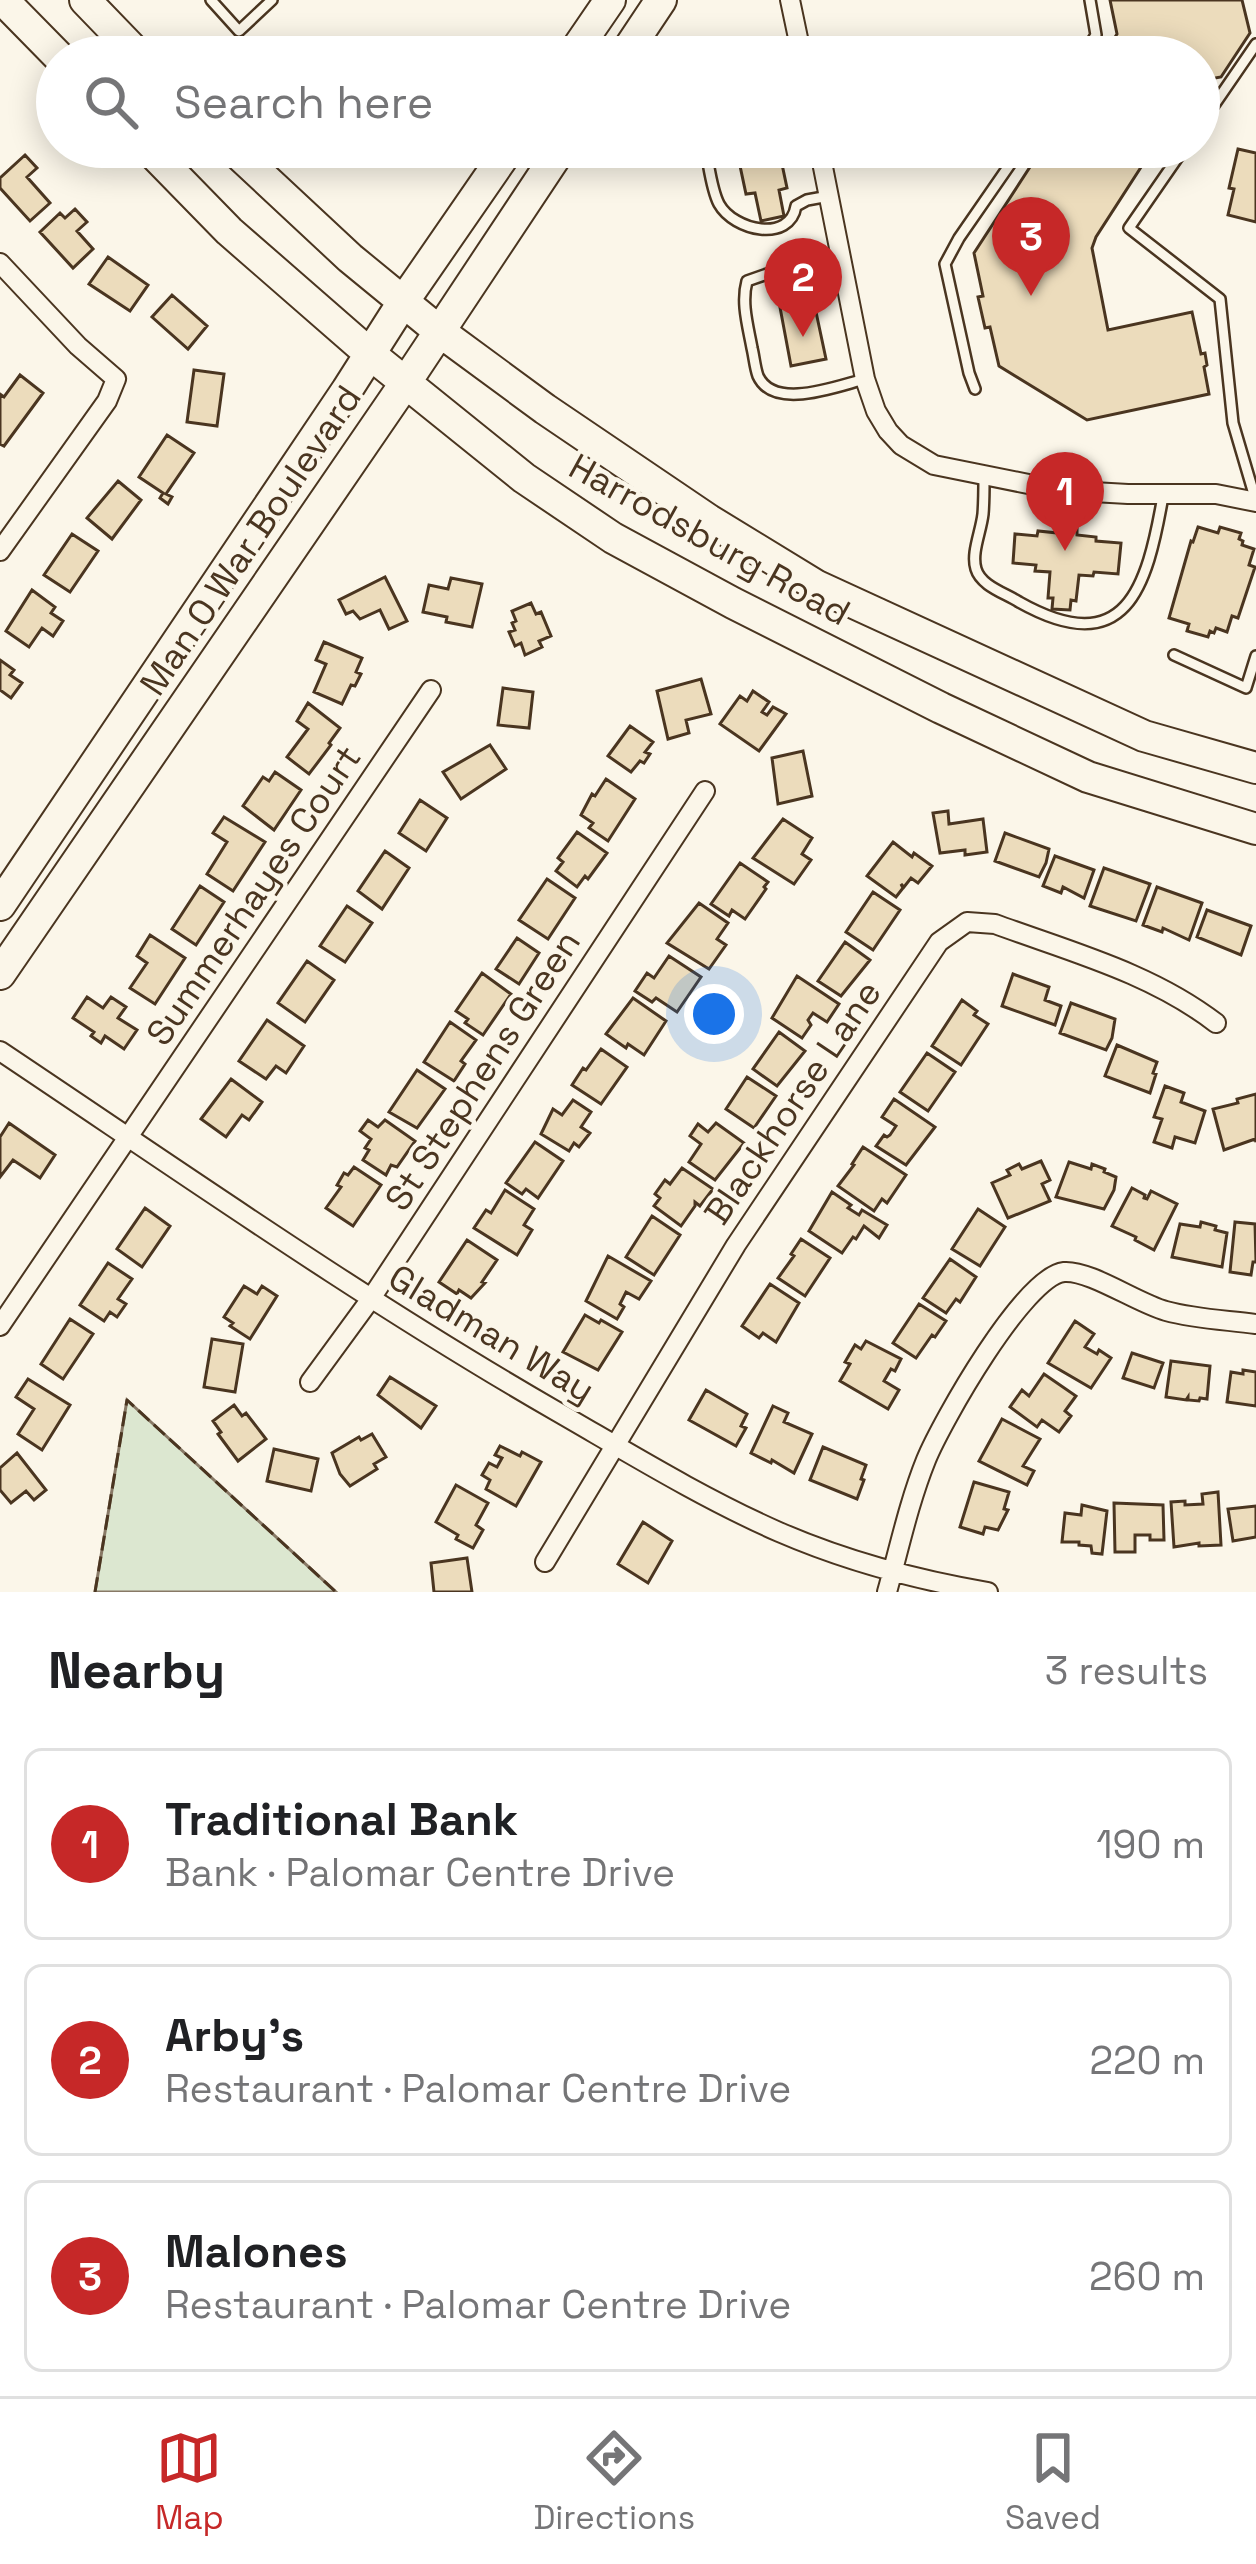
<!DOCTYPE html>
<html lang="en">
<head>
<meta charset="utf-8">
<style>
	body { margin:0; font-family:"Space Grotesk",sans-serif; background:#f6f6f6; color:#202124 }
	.you { position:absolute; left:714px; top:1014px; width:42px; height:42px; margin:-30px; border:9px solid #fff; border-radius:50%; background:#1a73e8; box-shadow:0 0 0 18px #1a73e833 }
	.badge { display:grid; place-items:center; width:78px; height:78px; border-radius:50%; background:#c62828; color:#fff; font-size:39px; font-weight:700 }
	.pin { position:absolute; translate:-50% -99px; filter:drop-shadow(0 3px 6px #0008) }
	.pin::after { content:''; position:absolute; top:63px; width:42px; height:36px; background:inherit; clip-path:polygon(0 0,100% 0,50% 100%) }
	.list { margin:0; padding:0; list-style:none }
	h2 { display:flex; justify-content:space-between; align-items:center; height:156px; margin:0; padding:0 48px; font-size:51px }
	h2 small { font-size:39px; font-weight:400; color:#757577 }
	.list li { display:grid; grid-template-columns:78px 1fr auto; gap:36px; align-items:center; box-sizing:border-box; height:192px; margin:0 24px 24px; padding:0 24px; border:3px solid #e0e0e0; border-radius:18px }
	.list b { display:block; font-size:45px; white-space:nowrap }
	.list p { margin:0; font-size:39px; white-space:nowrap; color:#757577 }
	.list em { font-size:39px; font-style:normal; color:#757577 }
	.icon { flex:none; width:66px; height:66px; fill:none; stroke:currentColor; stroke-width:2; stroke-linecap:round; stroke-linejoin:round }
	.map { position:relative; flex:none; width:1256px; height:1592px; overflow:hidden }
	.search { position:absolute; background:#fff; box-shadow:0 6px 30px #0003; left:36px; right:36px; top:36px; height:132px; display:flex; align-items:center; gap:30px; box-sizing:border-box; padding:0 42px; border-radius:66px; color:#757577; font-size:45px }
	.sheet { height:804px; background:#fff }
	nav { display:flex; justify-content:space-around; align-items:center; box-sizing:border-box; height:168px; border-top:3px solid #e0e0e0; background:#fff; font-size:33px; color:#757577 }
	nav a { display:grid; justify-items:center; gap:6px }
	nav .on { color:#c62828 }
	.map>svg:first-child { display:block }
</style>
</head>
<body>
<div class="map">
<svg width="1256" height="1592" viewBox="0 0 1256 1592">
	<rect width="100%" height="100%" fill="#fbf6e9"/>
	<path fill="#dce7d0" stroke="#887966" stroke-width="3" d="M 127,1400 L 336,1592 L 95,1592 Z"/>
	<path fill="#ecdcbc" stroke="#4a3520" stroke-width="3" d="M 1110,0 L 1242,0 L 1250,33 L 1221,77 L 1199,81 L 1199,57 L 1102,57 L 1117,34 Z
		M 736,147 L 775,147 L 776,151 L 779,150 L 787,188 L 779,190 L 784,216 L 761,221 L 755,193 L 746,194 Z
		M 1043,147 L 1154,147 L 1096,237 L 1092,248 L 1108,330 L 1192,312 L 1201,354 L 1205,353 L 1207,365 L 1204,367 L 1209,394 L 1087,420 L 999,366 L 990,327 L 985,328 L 978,297 L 983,296 L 974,253 Z
		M 1238,149 L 1256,153 L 1256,222 L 1228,215 L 1234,189 L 1229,188 Z
		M 25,155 L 37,168 L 27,177 L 50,203 L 30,221 L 0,188 L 0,178 Z
		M 75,209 L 87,222 L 77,231 L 93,249 L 73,268 L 40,232 L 60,213 L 65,218 Z
		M 108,257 L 148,285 L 130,311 L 89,284 Z
		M 809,279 L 826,359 L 791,366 L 776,286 Z
		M 172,295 L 207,326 L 188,349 L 152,317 Z
		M 194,370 L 224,374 L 217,426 L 187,422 Z
		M 20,375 L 43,393 L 4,446 L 0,444 L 0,394 L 4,397 Z
		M 167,435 L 194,453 L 166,494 L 172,497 L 168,504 L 160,498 L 163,493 L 139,477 Z
		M 118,481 L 141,500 L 112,539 L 87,518 Z
		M 1059,525 L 1077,527 L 1077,535 L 1096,537 L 1096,541 L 1121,543 L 1118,574 L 1094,572 L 1093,576 L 1079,575 L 1076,601 L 1071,600 L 1070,610 L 1052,609 L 1053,598 L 1048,598 L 1050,572 L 1035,571 L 1036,565 L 1013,563 L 1015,534 L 1037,536 L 1038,531 L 1058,533 Z
		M 1198,527 L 1218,533 L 1220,527 L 1241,533 L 1239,539 L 1243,541 L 1242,545 L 1254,549 L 1249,565 L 1255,567 L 1238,618 L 1232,616 L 1227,632 L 1216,628 L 1214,633 L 1210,631 L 1208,637 L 1187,631 L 1189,624 L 1169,618 L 1191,541 L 1193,542 Z
		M 72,534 L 98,551 L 70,592 L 44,575 Z
		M 385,577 L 407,621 L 389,629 L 380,610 L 360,619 L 353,611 L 346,614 L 339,600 Z
		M 451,578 L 482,584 L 472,627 L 446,622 L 447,617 L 423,612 L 429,585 L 448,589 Z
		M 32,590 L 55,607 L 51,613 L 63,621 L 53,636 L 42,628 L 29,647 L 6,631 Z
		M 531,603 L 536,614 L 541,612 L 551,636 L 539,641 L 542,647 L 525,655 L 521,643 L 515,646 L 509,632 L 515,630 L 512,623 L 516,621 L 512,611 Z
		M 324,642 L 362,658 L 356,672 L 361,674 L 355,686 L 351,685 L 342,704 L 314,692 L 326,664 L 316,660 Z
		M 0,660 L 14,670 L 10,675 L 22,683 L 11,698 L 0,690 Z
		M 701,679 L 711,714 L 686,720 L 689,733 L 668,739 L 657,691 Z
		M 503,688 L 533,692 L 529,728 L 498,725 Z
		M 753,691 L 769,702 L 762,712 L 767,715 L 773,707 L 786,714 L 759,751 L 720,724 L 740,696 L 747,701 Z
		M 308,703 L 340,728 L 329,743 L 331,745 L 309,774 L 287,757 L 308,729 L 297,721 Z
		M 630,726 L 653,742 L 645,752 L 650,754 L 644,763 L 640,761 L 631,772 L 608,756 Z
		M 490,745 L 506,769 L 461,799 L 443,772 Z
		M 803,751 L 812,796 L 778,804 L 772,758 Z
		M 275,772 L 301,790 L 274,830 L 243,806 L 263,777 L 269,781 Z
		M 606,779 L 635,799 L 608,841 L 589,828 L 593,823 L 581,815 L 592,794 L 595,796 Z
		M 420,800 L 447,818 L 426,851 L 399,833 Z
		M 948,811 L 949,824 L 983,819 L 987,852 L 965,855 L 965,850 L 940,853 L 933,813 Z
		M 224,817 L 265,842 L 233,891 L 207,874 L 227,842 L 213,833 Z
		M 783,819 L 812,838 L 802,854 L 811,860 L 794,884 L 753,858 Z
		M 577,832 L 607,853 L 588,879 L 585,876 L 577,887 L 556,871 L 563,862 L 558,858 Z
		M 1005,833 L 1049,849 L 1046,863 L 1039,877 L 995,861 Z
		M 893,842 L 912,857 L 914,853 L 932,866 L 918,883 L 911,878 L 904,887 L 901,884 L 903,888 L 896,897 L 867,876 Z
		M 385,851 L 409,868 L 382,909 L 358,891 Z
		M 1055,856 L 1094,870 L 1084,898 L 1063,887 L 1061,893 L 1043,886 Z
		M 740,863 L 768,882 L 764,887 L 766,889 L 745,919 L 732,910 L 729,916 L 711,904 Z
		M 1104,868 L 1150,884 L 1136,921 L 1090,906 Z
		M 547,879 L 575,898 L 548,939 L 519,920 Z
		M 200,886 L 224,902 L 196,945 L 172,929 Z
		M 1157,887 L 1202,903 L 1189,940 L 1163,928 L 1162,932 L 1143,925 Z
		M 873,892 L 900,910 L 873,950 L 846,932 Z
		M 699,903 L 728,923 L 717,939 L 726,945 L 709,969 L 667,943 Z
		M 347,906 L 372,923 L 345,962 L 320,946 Z
		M 1207,910 L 1251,926 L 1241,955 L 1197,937 Z
		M 150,935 L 185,958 L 155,1004 L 130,988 L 147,963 L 137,956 Z
		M 517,938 L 539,953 L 519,984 L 496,969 Z
		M 845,942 L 870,960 L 841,996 L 818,981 Z
		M 669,956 L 701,977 L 677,1012 L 656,998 L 652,1002 L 635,991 L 647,973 L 654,978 Z
		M 307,961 L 334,980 L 305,1022 L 278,1003 Z
		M 482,973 L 511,994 L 483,1035 L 465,1023 L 468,1019 L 456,1011 Z
		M 1013,974 L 1049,987 L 1045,1000 L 1061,1006 L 1055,1025 L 1002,1006 Z
		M 797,976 L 839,1004 L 827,1022 L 813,1013 L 808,1020 L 811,1025 L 802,1038 L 772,1018 Z
		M 87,997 L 103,1008 L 111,997 L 126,1007 L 118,1018 L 137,1030 L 124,1049 L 105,1036 L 101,1043 L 91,1036 L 94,1032 L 73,1018 Z
		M 633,998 L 666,1021 L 644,1055 L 628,1044 L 626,1048 L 606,1034 Z
		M 962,1000 L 977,1011 L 974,1015 L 988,1024 L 961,1065 L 932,1046 Z
		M 1071,1003 L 1115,1019 L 1112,1038 L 1106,1050 L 1060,1033 Z
		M 267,1020 L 304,1046 L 286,1073 L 276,1066 L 266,1079 L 239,1061 Z
		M 450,1022 L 476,1040 L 461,1061 L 465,1064 L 454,1081 L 424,1062 Z
		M 779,1032 L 805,1051 L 777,1086 L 753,1069 Z
		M 1117,1045 L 1157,1062 L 1153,1073 L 1156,1074 L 1150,1093 L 1105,1076 Z
		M 601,1049 L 627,1067 L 601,1104 L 572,1085 L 583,1068 L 586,1070 Z
		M 927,1053 L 955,1072 L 928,1111 L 900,1092 Z
		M 417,1070 L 445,1089 L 417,1128 L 389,1112 Z
		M 747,1077 L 776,1096 L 754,1128 L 726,1109 Z
		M 231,1079 L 262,1102 L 249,1120 L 242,1115 L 226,1137 L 201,1119 Z
		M 1165,1086 L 1184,1093 L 1181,1102 L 1205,1111 L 1195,1143 L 1175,1137 L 1172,1148 L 1154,1142 L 1162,1119 L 1154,1117 Z
		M 1256,1094 L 1256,1142 L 1255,1139 L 1224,1150 L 1213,1109 L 1238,1103 L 1237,1099 Z
		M 894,1099 L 935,1127 L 906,1165 L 876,1146 L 884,1135 L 887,1137 L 890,1135 L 896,1126 L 882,1117 Z
		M 573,1100 L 591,1112 L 581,1127 L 590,1133 L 579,1147 L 574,1143 L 569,1151 L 541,1134 L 553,1109 L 562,1115 Z
		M 368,1120 L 378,1127 L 385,1120 L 415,1141 L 397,1167 L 391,1165 L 386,1175 L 363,1160 L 369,1150 L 365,1148 L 371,1139 L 360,1131 Z
		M 9,1123 L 55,1155 L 40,1178 L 13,1160 L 0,1177 L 0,1137 Z
		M 716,1123 L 744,1143 L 715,1180 L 689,1162 L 701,1144 L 690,1136 L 698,1124 L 708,1132 Z
		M 535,1142 L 563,1161 L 538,1198 L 526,1189 L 522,1194 L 506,1183 Z
		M 863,1147 L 906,1175 L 887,1203 L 882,1199 L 874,1211 L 838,1186 L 854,1165 L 852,1164 Z
		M 1041,1161 L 1050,1180 L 1042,1184 L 1050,1201 L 1008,1218 L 992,1183 L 1010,1175 L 1007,1170 L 1019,1164 L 1022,1169 Z
		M 1069,1162 L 1091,1169 L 1092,1164 L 1105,1169 L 1104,1172 L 1116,1177 L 1114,1190 L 1104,1209 L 1056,1197 Z
		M 354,1167 L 381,1185 L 353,1226 L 326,1208 L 341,1187 L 337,1185 L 344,1173 L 348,1175 Z
		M 682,1168 L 713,1189 L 700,1206 L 695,1202 L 695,1206 L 681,1226 L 654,1206 L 660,1198 L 655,1194 L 665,1180 L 670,1184 Z
		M 1132,1188 L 1145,1195 L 1144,1198 L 1147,1199 L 1151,1191 L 1177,1204 L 1154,1250 L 1135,1240 L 1136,1237 L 1112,1226 Z
		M 505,1190 L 534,1209 L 524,1225 L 532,1230 L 517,1255 L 474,1228 L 486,1210 L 491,1213 Z
		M 832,1192 L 851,1205 L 848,1208 L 859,1215 L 862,1210 L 887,1225 L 879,1238 L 864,1226 L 856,1239 L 853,1237 L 842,1253 L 809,1231 Z
		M 145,1208 L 170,1226 L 142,1267 L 117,1249 Z
		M 978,1209 L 1005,1227 L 980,1266 L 952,1249 Z
		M 652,1216 L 680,1235 L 654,1275 L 626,1257 Z
		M 1201,1222 L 1216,1226 L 1215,1230 L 1227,1233 L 1222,1267 L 1172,1257 L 1180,1224 L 1200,1227 Z
		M 1235,1222 L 1255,1224 L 1256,1262 L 1253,1262 L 1251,1275 L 1230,1272 Z
		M 801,1239 L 830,1258 L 805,1296 L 778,1278 L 794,1256 L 791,1254 Z
		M 467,1240 L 497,1260 L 482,1282 L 485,1283 L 471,1298 L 459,1290 L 457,1294 L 439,1282 Z
		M 608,1256 L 651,1281 L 639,1299 L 626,1292 L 620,1304 L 624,1307 L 617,1319 L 586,1301 Z
		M 950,1259 L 976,1277 L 960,1302 L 956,1299 L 946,1313 L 923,1298 Z
		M 108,1263 L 132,1279 L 118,1299 L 126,1304 L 117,1317 L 110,1312 L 104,1321 L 80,1305 Z
		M 770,1284 L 799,1303 L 776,1342 L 763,1333 L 759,1338 L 742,1326 Z
		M 244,1286 L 257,1294 L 262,1286 L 277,1296 L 250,1339 L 230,1326 L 233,1323 L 224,1317 Z
		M 919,1304 L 946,1321 L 935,1337 L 932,1335 L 916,1358 L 893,1343 Z
		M 585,1315 L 599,1323 L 601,1320 L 622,1332 L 598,1370 L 563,1352 Z
		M 70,1319 L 93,1334 L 63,1379 L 41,1364 Z
		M 1075,1321 L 1094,1334 L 1085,1347 L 1097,1354 L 1099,1350 L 1111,1358 L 1091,1388 L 1048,1363 Z
		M 212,1339 L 243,1344 L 235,1392 L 204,1387 Z
		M 866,1341 L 901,1359 L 895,1371 L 891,1369 L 884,1381 L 899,1390 L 888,1409 L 840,1381 L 850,1364 L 845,1362 L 855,1345 L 861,1349 Z
		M 1132,1353 L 1163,1363 L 1154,1388 L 1123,1378 Z
		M 1171,1361 L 1210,1366 L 1207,1399 L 1200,1398 L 1199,1401 L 1188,1400 L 1188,1397 L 1186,1400 L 1166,1397 Z
		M 1243,1370 L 1256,1372 L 1256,1406 L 1227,1402 L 1231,1372 L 1243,1374 Z
		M 1044,1374 L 1076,1396 L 1065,1411 L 1071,1416 L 1059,1432 L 1042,1420 L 1037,1427 L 1010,1407 L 1022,1390 L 1029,1396 Z
		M 390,1377 L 436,1406 L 421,1428 L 378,1395 Z
		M 28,1379 L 70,1405 L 42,1450 L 18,1434 L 34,1409 L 16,1397 Z
		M 706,1390 L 747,1414 L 741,1426 L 746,1428 L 736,1446 L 689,1420 Z
		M 234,1405 L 242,1416 L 246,1413 L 266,1439 L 238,1461 L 218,1434 L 221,1432 L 213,1421 Z
		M 773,1406 L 788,1413 L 784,1422 L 812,1434 L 794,1473 L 772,1460 L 771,1463 L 751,1453 Z
		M 1002,1419 L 1040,1439 L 1023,1466 L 1034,1471 L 1027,1485 L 979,1461 Z
		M 372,1434 L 386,1457 L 374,1464 L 377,1469 L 350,1486 L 340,1474 L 332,1453 L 359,1437 L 361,1440 Z
		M 500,1446 L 520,1456 L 522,1452 L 541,1462 L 516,1506 L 486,1489 L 490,1480 L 482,1475 L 489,1463 L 497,1467 L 502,1458 L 495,1455 Z
		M 823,1447 L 866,1465 L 861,1479 L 864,1480 L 857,1499 L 810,1480 Z
		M 274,1449 L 318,1459 L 311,1491 L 267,1481 Z
		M 17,1453 L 46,1490 L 34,1500 L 26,1491 L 11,1503 L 0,1490 L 0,1468 Z
		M 974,1482 L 1009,1492 L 1004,1509 L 1008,1510 L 998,1530 L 985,1527 L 983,1534 L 960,1527 Z
		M 456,1485 L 488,1503 L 476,1525 L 483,1530 L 473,1548 L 456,1539 L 458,1535 L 436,1522 Z
		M 1218,1492 L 1221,1545 L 1199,1546 L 1199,1543 L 1174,1547 L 1171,1502 L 1185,1501 L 1185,1505 L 1203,1504 L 1202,1494 Z
		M 1114,1503 L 1163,1505 L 1164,1540 L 1150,1540 L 1150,1535 L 1135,1535 L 1135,1552 L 1115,1552 Z
		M 1082,1505 L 1107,1511 L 1102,1554 L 1092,1553 L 1091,1546 L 1079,1545 L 1079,1542 L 1062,1542 L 1065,1513 L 1081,1515 Z
		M 1256,1506 L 1256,1537 L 1233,1541 L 1228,1509 Z
		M 643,1522 L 672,1541 L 648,1583 L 618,1564 Z
		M 467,1558 L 472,1592 L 434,1592 L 431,1563 Z"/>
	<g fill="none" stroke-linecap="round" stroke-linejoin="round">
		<g stroke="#4a3520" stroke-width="14">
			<path id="service" d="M 211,0 L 239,31 L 272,0
				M 1082,57 L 1096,35 L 1090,0
				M 1199,127 L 1256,44
				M 705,147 C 709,164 711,189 719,204 C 734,231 790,243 796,206 L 807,200 L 829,196
				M 1185,147 L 1129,228 L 1220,299 L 1233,423 L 1256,501
				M 842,262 L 770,273 L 747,281 C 741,303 748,326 752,348 C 754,356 755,368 758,376 C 774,411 837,386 865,379
				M 975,389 L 969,373 L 945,264 L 959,238 L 1022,147
				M 984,477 C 984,489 984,502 983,514 C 981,532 971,553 976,569 C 981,586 1005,593 1019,602 C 1126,662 1147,588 1163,496
				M 1174,655 L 1246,688 L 1256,656"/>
		</g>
		<g stroke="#4a3520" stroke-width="22">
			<path id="minor" d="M 790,0 L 802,57
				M 819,147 L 865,379 L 876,411 L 888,431 L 901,445 L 934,465 L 1058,490 L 1128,494 L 1216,494 L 1256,502
				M 0,263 L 78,346 L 116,379 L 107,401 L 0,551
				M 0,1051 C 184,1174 365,1301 556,1411 C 629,1453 702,1498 779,1532 C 846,1561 917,1580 988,1592
				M 0,1326 L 431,690
				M 310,1382 L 370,1300 L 705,791
				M 545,1562 L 736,1245 L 939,942 L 967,922 L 995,924 C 1071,952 1151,973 1216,1023
				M 887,1592 C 899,1549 909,1502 926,1460 C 941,1423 1024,1276 1064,1272 C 1090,1270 1137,1303 1166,1311 C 1195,1319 1226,1320 1256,1324"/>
		</g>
		<g stroke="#4a3520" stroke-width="34">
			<path id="primary" d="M 3,0 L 59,57
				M 85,0 L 140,57
				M 571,57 L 610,0
				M 623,57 L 661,0
				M 147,147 L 229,231 L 370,354 L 524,478 L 613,538 L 733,603 L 941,708 L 1088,777 L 1256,829
				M 231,147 L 350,258 L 439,331 L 545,409 L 709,520 L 817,586 L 1144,736 L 1256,768
				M 0,905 L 347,390 L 403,302 L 510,147
				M 0,974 L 406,382 L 562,147"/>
		</g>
		<use href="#service" stroke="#fbf6e9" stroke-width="9"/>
		<use href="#minor" stroke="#fbf6e9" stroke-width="18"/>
		<use href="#primary" stroke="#fbf6e9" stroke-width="30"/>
		<path stroke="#4a3520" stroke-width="3" stroke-dasharray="15 6" stroke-linecap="butt" d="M 95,1592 L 127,1400 L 336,1592"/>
	</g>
	<g text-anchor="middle" stroke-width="9" stroke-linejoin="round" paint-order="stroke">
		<g font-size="36" fill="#4a3520" stroke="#fbf6e9">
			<text transform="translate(710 539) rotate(29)" y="13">Harrodsburg Road</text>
			<text transform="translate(250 540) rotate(-56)" y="13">Man O War Boulevard</text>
			<text transform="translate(253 895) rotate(-56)" y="13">Summerhayes Court</text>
			<text transform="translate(482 1070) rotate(-57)" y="13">St Stephens Green</text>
			<text transform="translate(792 1102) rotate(-56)" y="13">Blackhorse Lane</text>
			<text transform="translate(492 1333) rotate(31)" y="13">Gladman Way</text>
		</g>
	</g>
</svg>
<div class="you"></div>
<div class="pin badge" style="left:1065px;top:551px">1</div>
<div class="pin badge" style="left:803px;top:337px">2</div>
<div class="pin badge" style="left:1031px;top:296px">3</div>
<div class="search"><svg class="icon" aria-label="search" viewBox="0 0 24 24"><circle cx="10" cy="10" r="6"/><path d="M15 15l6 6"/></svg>Search here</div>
</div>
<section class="sheet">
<h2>Nearby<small>3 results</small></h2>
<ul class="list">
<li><span class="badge">1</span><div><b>Traditional Bank</b><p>Bank · Palomar Centre Drive</p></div><em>190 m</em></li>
<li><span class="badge">2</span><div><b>Arby's</b><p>Restaurant · Palomar Centre Drive</p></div><em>220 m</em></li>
<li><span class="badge">3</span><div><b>Malones</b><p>Restaurant · Palomar Centre Drive</p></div><em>260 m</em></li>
</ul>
</section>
<nav>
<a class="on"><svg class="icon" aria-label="map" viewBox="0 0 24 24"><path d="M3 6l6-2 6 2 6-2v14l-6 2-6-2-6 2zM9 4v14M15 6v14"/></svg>Map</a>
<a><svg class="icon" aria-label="directions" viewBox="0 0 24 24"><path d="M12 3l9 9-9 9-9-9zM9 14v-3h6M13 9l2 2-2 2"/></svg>Directions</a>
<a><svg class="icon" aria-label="saved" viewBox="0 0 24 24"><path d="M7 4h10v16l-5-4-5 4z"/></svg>Saved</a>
</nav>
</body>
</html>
